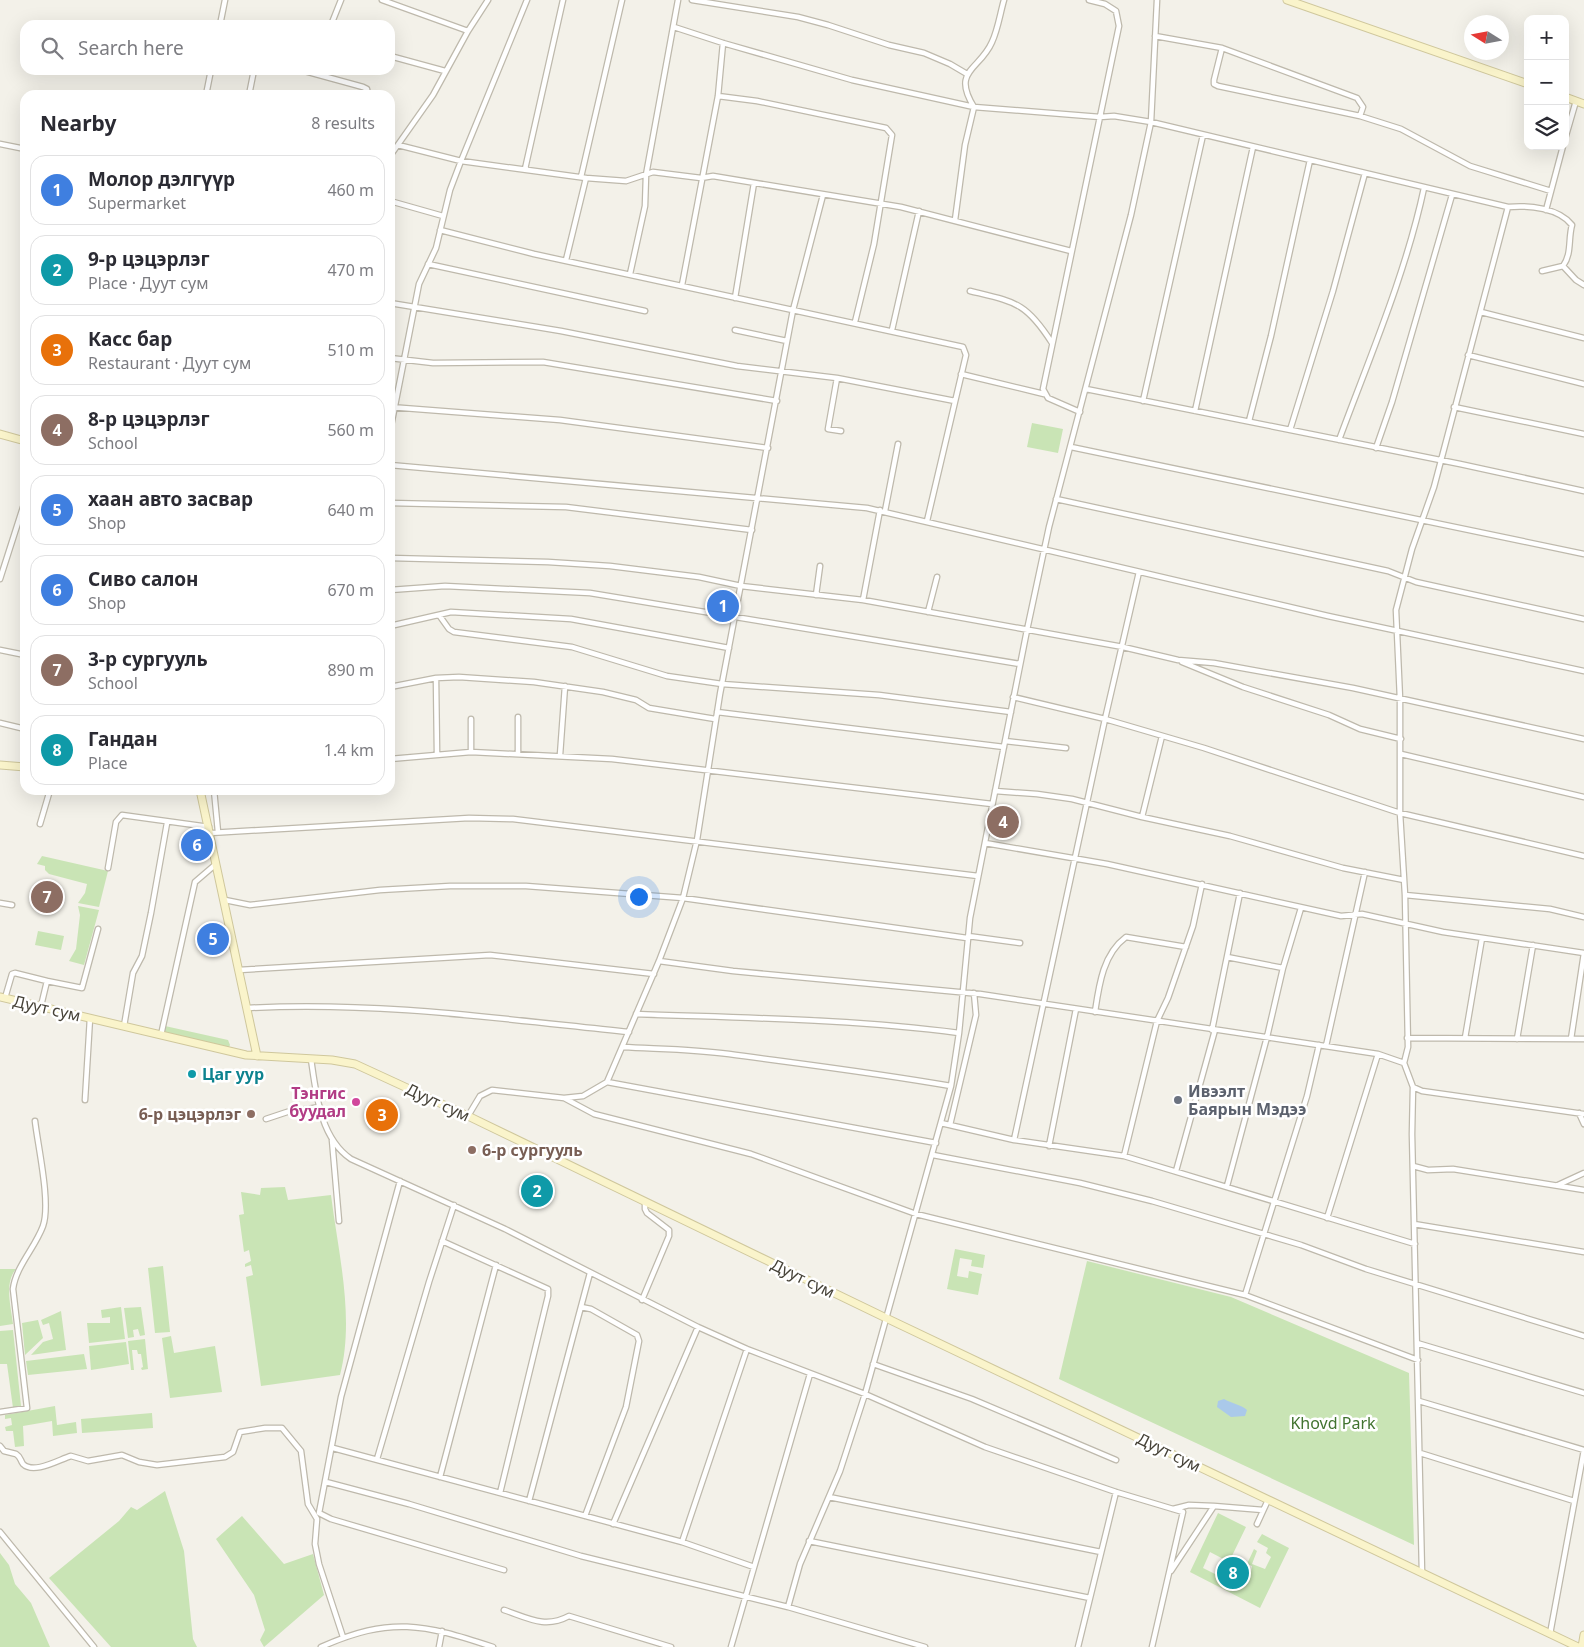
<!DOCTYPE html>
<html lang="en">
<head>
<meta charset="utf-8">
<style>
	body { margin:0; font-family:"Noto Sans",sans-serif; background:#f2f2f3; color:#2b2b33 }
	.controls { position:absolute; right:15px; top:15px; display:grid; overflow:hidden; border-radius:10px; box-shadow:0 5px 20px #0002 }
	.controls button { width:45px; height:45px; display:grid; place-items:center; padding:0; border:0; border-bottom:1px solid #e1e1e2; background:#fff; color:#2b2b33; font:25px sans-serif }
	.compass { position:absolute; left:1464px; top:15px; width:45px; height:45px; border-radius:50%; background:#fff; box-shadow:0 5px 20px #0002; rotate:281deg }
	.you { position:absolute; left:638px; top:896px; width:18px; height:18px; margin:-12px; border:4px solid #fff; border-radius:50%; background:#1a73e8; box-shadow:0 0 0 8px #1a73e833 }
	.badge { display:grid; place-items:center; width:32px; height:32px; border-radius:50%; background:#e85c2a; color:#fff; font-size:16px; font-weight:700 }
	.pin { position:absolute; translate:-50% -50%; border:2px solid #fff; box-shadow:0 1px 5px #0006 }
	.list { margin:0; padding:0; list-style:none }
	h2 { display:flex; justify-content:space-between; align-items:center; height:65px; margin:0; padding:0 20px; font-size:21px }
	h2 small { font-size:16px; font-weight:400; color:#7c7c81 }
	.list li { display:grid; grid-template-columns:32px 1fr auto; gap:15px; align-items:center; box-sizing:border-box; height:70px; margin:0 10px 10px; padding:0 10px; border:1px solid #e1e1e2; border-radius:15px }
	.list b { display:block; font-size:19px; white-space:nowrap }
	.list p { margin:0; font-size:16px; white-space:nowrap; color:#7c7c81 }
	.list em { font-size:16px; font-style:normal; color:#7c7c81 }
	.icon { flex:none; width:28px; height:28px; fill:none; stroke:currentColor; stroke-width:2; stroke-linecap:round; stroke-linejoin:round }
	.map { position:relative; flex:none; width:1584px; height:1647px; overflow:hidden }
	.search { position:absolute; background:#fff; box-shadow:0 5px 20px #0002; left:20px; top:20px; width:375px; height:55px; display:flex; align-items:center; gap:12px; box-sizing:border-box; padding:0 18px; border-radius:15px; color:#7c7c81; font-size:19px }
	.panel { position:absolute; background:#fff; box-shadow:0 5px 20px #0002; left:20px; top:90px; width:375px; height:705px; border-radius:15px }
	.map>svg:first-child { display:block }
</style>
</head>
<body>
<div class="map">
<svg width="1584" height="1647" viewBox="0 0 1584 1647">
	<rect width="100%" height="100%" fill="#f3f1e9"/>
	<path fill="#c9e4b5" d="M 1032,423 L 1063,429 L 1058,453 L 1027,447 Z
		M 42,856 L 108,871 L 99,907 L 78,903 L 85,893 L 87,884 L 49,874 L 45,870 L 45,866 L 37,864 Z
		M 78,906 L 99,910 L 84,965 L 69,961 L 76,949 L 80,915 Z
		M 38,931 L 64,936 L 61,950 L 35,945 Z
		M 165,1026 L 228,1040 L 230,1045 L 229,1047 L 164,1033 Z
		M 285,1187 L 288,1200 L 331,1195 C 338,1252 355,1318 340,1375 L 261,1386 L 246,1277 L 253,1275 L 251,1265 L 245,1267 L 245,1264 L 251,1261 L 249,1250 L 244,1252 L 239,1215 L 244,1214 L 241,1192 L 260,1195 L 261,1188 Z
		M 955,1249 L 985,1255 L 983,1268 L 971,1266 L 972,1260 L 960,1258 L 957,1276 L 968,1278 L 969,1271 L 982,1274 L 978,1295 L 947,1289 Z
		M 1087,1261 L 1231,1297 L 1409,1373 L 1414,1545 L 1059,1379 Z
		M 163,1266 L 170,1332 L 155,1333 L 148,1268 Z
		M 0,1269 L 16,1269 C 4,1283 11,1307 13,1324 L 0,1326 Z
		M 121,1307 L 125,1339 L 89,1343 L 87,1323 L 110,1323 L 110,1317 L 102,1318 L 101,1310 Z
		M 141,1307 L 145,1335 L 140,1336 L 138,1329 L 133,1330 L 134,1337 L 128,1338 L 124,1308 Z
		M 61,1311 L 66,1350 L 31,1355 L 43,1342 L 53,1339 L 49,1323 L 43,1325 L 41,1320 Z
		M 38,1320 L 43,1338 L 25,1355 L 22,1323 Z
		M 13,1330 L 21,1406 L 13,1408 L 7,1364 L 0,1364 L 0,1331 Z
		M 171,1336 L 174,1353 L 215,1346 L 222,1392 L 170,1398 L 162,1338 Z
		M 145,1339 L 148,1369 L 142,1370 L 141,1368 L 143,1367 L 141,1354 L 138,1354 L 137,1350 L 132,1350 L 134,1370 L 131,1370 L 128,1341 Z
		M 126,1342 L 129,1364 L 91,1370 L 89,1346 Z
		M 84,1354 L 87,1369 L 28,1375 L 26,1361 Z
		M 55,1406 L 57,1425 L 76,1422 L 77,1433 L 53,1436 L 52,1421 L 23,1426 L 24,1446 L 15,1447 L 13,1431 L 6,1431 L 5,1427 L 12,1425 L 11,1418 L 5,1419 L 5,1415 Z
		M 152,1413 L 153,1428 L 82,1433 L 81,1419 Z
		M 165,1491 L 184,1551 L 193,1639 L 197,1647 L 111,1647 L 49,1578 L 119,1521 L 131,1507 L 137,1510 Z
		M 1218,1513 L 1246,1527 L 1229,1562 L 1210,1552 L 1203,1568 L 1237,1585 L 1246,1568 L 1251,1572 L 1252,1566 L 1247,1564 L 1254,1549 L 1257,1551 L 1252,1564 L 1265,1569 L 1271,1557 L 1266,1553 L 1268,1548 L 1257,1542 L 1262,1534 L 1289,1548 L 1260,1608 L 1190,1572 Z
		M 242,1516 L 284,1564 L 313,1554 L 324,1595 L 264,1647 L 260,1640 L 265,1630 L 254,1595 L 216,1539 Z
		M 0,1553 L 9,1565 L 15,1584 L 31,1603 L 50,1647 L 0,1647 Z"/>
	<path fill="#aac9ea" d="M 1224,1399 C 1231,1403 1242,1405 1247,1410 L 1245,1416 L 1231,1417 L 1217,1407 L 1218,1401 Z"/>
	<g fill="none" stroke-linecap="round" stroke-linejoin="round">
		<g stroke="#beb9ac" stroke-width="7">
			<path id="street" d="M 382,0 L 468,31
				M 692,0 L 798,17 L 828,25 L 889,45 L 924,53 L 950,64 L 967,74
				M 220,25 L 225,0
				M 331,25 L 341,0
				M 674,27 L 723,43 L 852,80 L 974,107 L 1100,117 L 1114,116 L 1151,122 L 1508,207 C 1529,205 1559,208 1572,225 C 1568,239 1572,254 1563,266 L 1542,271
				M 1155,36 L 1222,48 L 1357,98 L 1363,107 L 1360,116
				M 1222,48 L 1214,80 L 1214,84 L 1218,86 L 1360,116 L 1401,129 L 1470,166 L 1551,191
				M 390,56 L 445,71
				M 301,70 L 363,87 L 367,89 L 368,95
				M 206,95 L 211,70
				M 249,95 L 254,70
				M 718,96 L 757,101 L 886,128 L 892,135 L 874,244 L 855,322
				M 1565,139 L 1576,101
				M 0,144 L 25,149
				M 398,145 L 461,161 L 586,178 L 626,181 L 653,172 L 701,178 L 713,176 L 901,207 L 1071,251
				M 390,156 L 433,95 L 468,31 L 488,0
				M 525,169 L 563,0
				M 581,177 L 622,0
				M 390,201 L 443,216
				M 1546,210 L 1563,146
				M 955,220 L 965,145 L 974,107 C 951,70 980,70 992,42 C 998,29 1000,14 1004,0
				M 440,230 L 534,254 L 963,347 L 966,355 L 927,521
				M 566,260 L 586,178
				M 428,264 L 645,311
				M 1563,266 L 1576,280 L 1584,285
				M 630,274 L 645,206 L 646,175 L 678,0
				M 682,285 L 718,96 L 723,43
				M 970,291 C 1015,302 1026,302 1052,343
				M 735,298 L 754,183
				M 390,303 L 561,331 L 737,366 L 837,378 L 955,401
				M 1481,312 L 1584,338
				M 735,330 L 787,341
				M 892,330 L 919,211
				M 1468,355 L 1584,384
				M 390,358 L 433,363 L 543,362 L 777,401
				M 961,374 L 1044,394
				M 837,378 L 828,429 L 841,431
				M 1086,389 L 1460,464 L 1584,491
				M 1143,401 L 1203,135
				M 390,407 L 560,420 L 768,448
				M 1454,407 L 1584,434
				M 1195,411 L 1253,147
				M 1080,412 L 1048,398 L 1043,389 L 1119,26 L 1116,11 L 1105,4 L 1089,0
				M 1249,421 L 1271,336 L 1310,160
				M 1290,430 L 1333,291 L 1365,173
				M 390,431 L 419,284 L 436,248 L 450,190 L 461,161 L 527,0
				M 1339,440 C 1369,359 1406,273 1424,188
				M 1071,447 L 1584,554
				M 1376,448 L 1392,402 L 1452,195
				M 390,465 L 867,508 L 1328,616 L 1584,671
				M 1056,499 L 1388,571 L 1416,582 L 1584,619
				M 390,503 L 566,507 L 752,530
				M 885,511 L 898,444
				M 390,558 L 548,562 L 610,566 L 699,577 L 741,586 L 863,600 L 1123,647 L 1178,660 L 1214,663 L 1353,688 L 1584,739
				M 0,579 L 25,501
				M 390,590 L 445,586 L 590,593 L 1020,664
				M 816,595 L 820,566
				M 863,600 L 880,510
				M 928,612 L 937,577
				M 439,615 L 449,629 L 454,632 L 572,647 L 667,676 L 722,684 L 879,695 L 1011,712
				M 390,626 L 451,612 L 571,619 L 729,648
				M 0,650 L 25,655
				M 1182,662 L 1243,687 L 1329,715 L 1360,729 L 1401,739
				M 436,678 L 437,754
				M 390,687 L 436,678 L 459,677 L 534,682 L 603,692 L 636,700 L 649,708 L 715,719
				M 1013,697 L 1105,719 L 1204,748 L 1400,813 L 1584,856
				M 717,712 L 1004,747
				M 471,719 L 471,752
				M 0,723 L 25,729
				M 1005,741 L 1066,748
				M 518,753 L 518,717
				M 1401,754 L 1584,797
				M 560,755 L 565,686
				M 390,759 L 471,752 L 612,759 L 992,804
				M 214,790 L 218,832
				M 995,791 L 1037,794 L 1072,799 L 1142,817 L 1230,836 L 1343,868 L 1404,880
				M 1142,817 L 1162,736
				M 40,824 L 50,790
				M 210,833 L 469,818 L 513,819 L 978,876
				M 985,843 L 1107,864 L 1341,916 L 1362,914 L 1443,932 L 1584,953
				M 108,868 L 116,822 L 122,815 L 209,827
				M 1405,895 L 1550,909 L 1584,917
				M 225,900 L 250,905 L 380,890 L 450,886 L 526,886 L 683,898 L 967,938
				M 0,903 L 12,905
				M 968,936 L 1020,943
				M 1227,957 L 1283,968
				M 659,961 L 733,971 L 980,994 L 1378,1054 L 1404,1063
				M 239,970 L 490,955 L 654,974
				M 47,981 L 82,988 L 98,929
				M 5,998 L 12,974 L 15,973 L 47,981 L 41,1006
				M 248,1008 C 375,1001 502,1019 629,1032
				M 1095,1012 C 1099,985 1103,954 1126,937 L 1186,947
				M 636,1014 C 744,1018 852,1019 959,1033
				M 124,1026 L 133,973 L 142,956 L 151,913 L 167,823
				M 1212,1030 L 1240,893
				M 161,1035 L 195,882 L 216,864
				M 1407,1038 L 1584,1039
				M 1465,1038 L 1482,938
				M 1517,1039 L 1533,945
				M 1571,1039 L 1584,953
				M 1326,1046 L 1365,872
				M 623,1047 C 658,1049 694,1049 729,1054 C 803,1064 877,1073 951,1086
				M 311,1059 C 316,1093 320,1138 351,1159 L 505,1229 L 698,1327 L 747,1349 L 865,1394 L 951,1086 L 959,1033 L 970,918 L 1027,630 L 1049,527 L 1131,215 L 1151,122 L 1157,0
				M 607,1082 L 936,1143
				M 1413,1087 L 1422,1091 L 1584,1114
				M 564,1098 L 583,1096 L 607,1082 L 659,961 L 683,898 L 697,840 L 720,694 L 793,310 L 823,195
				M 85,1100 L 90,1018
				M 1579,1113 L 1584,1124
				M 468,1116 L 480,1096 L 492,1090 L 564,1098 L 594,1114 L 751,1154 L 916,1214 L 1245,1295 L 1418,1360
				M 266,1119 L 287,1112 L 320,1107
				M 941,1123 L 1014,1140 L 1124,1156 L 1415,1244
				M 950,1125 L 976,1015 L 974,993
				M 332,1140 L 339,1221
				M 1014,1140 L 1105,719 L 1139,572
				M 1049,1146 L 1076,1009
				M 933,1155 L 1080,1183 L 1152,1201 L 1301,1245 L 1366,1269 L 1584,1336
				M 1124,1156 L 1157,1021 L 1168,998 L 1193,926 L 1202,884
				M 1413,1166 L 1428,1170 L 1453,1169 L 1584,1190
				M 1176,1171 L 1215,1030
				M 400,1181 L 341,1397 L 319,1513 L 331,1519 L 504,1570
				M 1558,1185 L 1584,1173
				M 1227,1186 L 1267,1037 L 1283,968 L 1301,908
				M 1327,1218 L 1378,1054
				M 1414,1224 L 1584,1252
				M 442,1241 L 548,1289 L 548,1296 L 500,1493
				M 1245,1295 L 1307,1096 L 1319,1045
				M 642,1300 L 669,1236 L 669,1230 L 647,1213 L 645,1209 L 645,1202
				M 581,1307 L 591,1309 L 637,1335 L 639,1341 L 626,1407 L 585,1516
				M 1417,1343 L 1584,1393
				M 873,1364 L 972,1399 L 1116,1460
				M 1419,1401 L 1584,1450
				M 0,1412 L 27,1408 L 13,1289 C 16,1266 35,1248 43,1226 C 51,1203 38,1147 35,1121
				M 0,1446 L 4,1451 L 16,1454 C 21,1457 20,1460 23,1464 C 34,1475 60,1459 71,1456 L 88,1461 L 122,1455 L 139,1462 L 157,1465 L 225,1457 L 233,1452 L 240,1432 L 265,1428 L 282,1428 L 301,1451 L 308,1504 L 317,1519 L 315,1544 L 319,1564 L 343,1637
				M 333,1448 L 682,1542 L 754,1567
				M 1420,1453 L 1574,1501
				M 377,1459 L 429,1282 L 454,1205
				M 440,1477 L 496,1265
				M 326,1482 L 409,1504 L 581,1556 L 788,1607 L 925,1647
				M 829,1497 L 1101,1552
				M 529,1501 L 590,1273
				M 1173,1509 L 1189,1505 L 1214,1506
				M 613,1524 L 698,1327
				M 1257,1524 L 1268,1500
				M 0,1532 L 94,1647
				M 809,1541 L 1090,1598
				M 682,1542 L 747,1349
				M 1171,1571 L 1214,1506 L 1263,1510
				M 1422,1573 L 1412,1134 L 1413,1087 L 1404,1063 L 1408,1047 L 1405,895 L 1400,813 L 1400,699 L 1396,610 L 1412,549 L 1434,487 L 1508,207
				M 788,1607 L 800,1564 L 840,1471 L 865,1394 L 985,1447 L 1116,1492 L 1183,1512 L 1152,1647
				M 504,1610 C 528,1618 545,1629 569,1616 L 671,1647
				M 1550,1634 L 1584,1450
				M 321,1647 C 391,1616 423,1624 493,1647
				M 439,1647 L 442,1631
				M 731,1647 L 810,1374
				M 1078,1647 L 1116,1492"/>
		</g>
		<g stroke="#cfc79c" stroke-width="9">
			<path id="secondary" d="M 1287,0 L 1528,84
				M 1565,97 L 1584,104
				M 0,434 L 25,441
				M 0,765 L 25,767
				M 200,790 L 257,1056
				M 0,997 L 246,1055 L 332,1060 L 355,1064 L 468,1116 L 886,1318 L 1578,1647
				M 1582,1647 L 1584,1635"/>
		</g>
		<use href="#street" stroke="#fff" stroke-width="4.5"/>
		<use href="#secondary" stroke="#faf4cb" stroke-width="7"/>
	</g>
	<circle fill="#0f9aa8" stroke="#fff" stroke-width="2" cx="192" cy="1074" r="5"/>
	<circle fill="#6b7280" stroke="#fff" stroke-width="2" cx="1178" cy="1100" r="5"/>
	<circle fill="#d1479c" stroke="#fff" stroke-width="2" cx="356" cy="1102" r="5"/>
	<g fill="#8d6e63" stroke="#fff" stroke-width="2">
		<circle cx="251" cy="1114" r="5"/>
		<circle cx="472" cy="1150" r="5"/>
	</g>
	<g text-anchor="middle" stroke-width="5" stroke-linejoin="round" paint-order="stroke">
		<g font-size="16" fill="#464238" stroke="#fff">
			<text transform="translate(47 1008) rotate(13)" y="6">Дуут сум</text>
			<text transform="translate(438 1102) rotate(25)" y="6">Дуут сум</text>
			<text transform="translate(803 1278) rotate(26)" y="6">Дуут сум</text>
			<text transform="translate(1169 1452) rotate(26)" y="6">Дуут сум</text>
		</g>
		<g font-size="16" font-weight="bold" fill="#0d838f" stroke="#fff" text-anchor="start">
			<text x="202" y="1080">Цаг уур</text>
		</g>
		<g font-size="16" font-weight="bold" fill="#5b616d" stroke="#fff" text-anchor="start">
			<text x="1188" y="1097">Ивээлт<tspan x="1188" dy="18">Баярын Мэдээ</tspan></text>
		</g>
		<g font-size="16" font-weight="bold" fill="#b23c85" stroke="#fff" text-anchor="end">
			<text x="346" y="1099">Тэнгис<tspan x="346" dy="18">буудал</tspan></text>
		</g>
		<g font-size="16" font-weight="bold" fill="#785e54" stroke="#fff" text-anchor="end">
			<text x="241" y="1120">6-р цэцэрлэг</text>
			<text x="482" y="1156" text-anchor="start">6-р сургууль</text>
		</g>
		<g font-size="16" fill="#41732f" stroke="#fff">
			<text x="1333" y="1429">Khovd Park</text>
		</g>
	</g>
</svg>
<div class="controls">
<button>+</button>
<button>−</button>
<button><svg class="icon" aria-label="layers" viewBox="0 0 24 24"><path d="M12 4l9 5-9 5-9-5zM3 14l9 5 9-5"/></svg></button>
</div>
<svg class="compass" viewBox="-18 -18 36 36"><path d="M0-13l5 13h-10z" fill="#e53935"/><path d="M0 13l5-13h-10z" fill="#7c7c81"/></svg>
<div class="you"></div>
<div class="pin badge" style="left:723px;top:606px;background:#3f7fe0">1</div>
<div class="pin badge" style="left:537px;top:1191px;background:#0f9aa8">2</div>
<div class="pin badge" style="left:382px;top:1115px;background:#e8710a">3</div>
<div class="pin badge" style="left:1003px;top:822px;background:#8d6e63">4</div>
<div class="pin badge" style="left:213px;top:939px;background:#3f7fe0">5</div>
<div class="pin badge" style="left:197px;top:845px;background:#3f7fe0">6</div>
<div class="pin badge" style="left:47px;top:897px;background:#8d6e63">7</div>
<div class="pin badge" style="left:1233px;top:1573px;background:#0f9aa8">8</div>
<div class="search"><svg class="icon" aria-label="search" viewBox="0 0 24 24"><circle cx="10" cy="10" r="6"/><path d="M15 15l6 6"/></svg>Search here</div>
<section class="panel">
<h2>Nearby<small>8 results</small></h2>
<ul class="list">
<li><span class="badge" style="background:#3f7fe0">1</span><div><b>Молор дэлгүүр</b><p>Supermarket</p></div><em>460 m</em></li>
<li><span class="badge" style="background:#0f9aa8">2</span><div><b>9-р цэцэрлэг</b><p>Place · Дуут сум</p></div><em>470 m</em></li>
<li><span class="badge" style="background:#e8710a">3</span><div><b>Касс бар</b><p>Restaurant · Дуут сум</p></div><em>510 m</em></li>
<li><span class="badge" style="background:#8d6e63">4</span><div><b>8-р цэцэрлэг</b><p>School</p></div><em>560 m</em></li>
<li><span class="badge" style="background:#3f7fe0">5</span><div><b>хаан авто засвар</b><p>Shop</p></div><em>640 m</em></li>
<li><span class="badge" style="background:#3f7fe0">6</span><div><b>Сиво салон</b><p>Shop</p></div><em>670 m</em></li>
<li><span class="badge" style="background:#8d6e63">7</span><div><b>3-р сургууль</b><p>School</p></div><em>890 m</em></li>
<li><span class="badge" style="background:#0f9aa8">8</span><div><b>Гандан</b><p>Place</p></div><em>1.4 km</em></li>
</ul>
</section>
</div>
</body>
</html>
